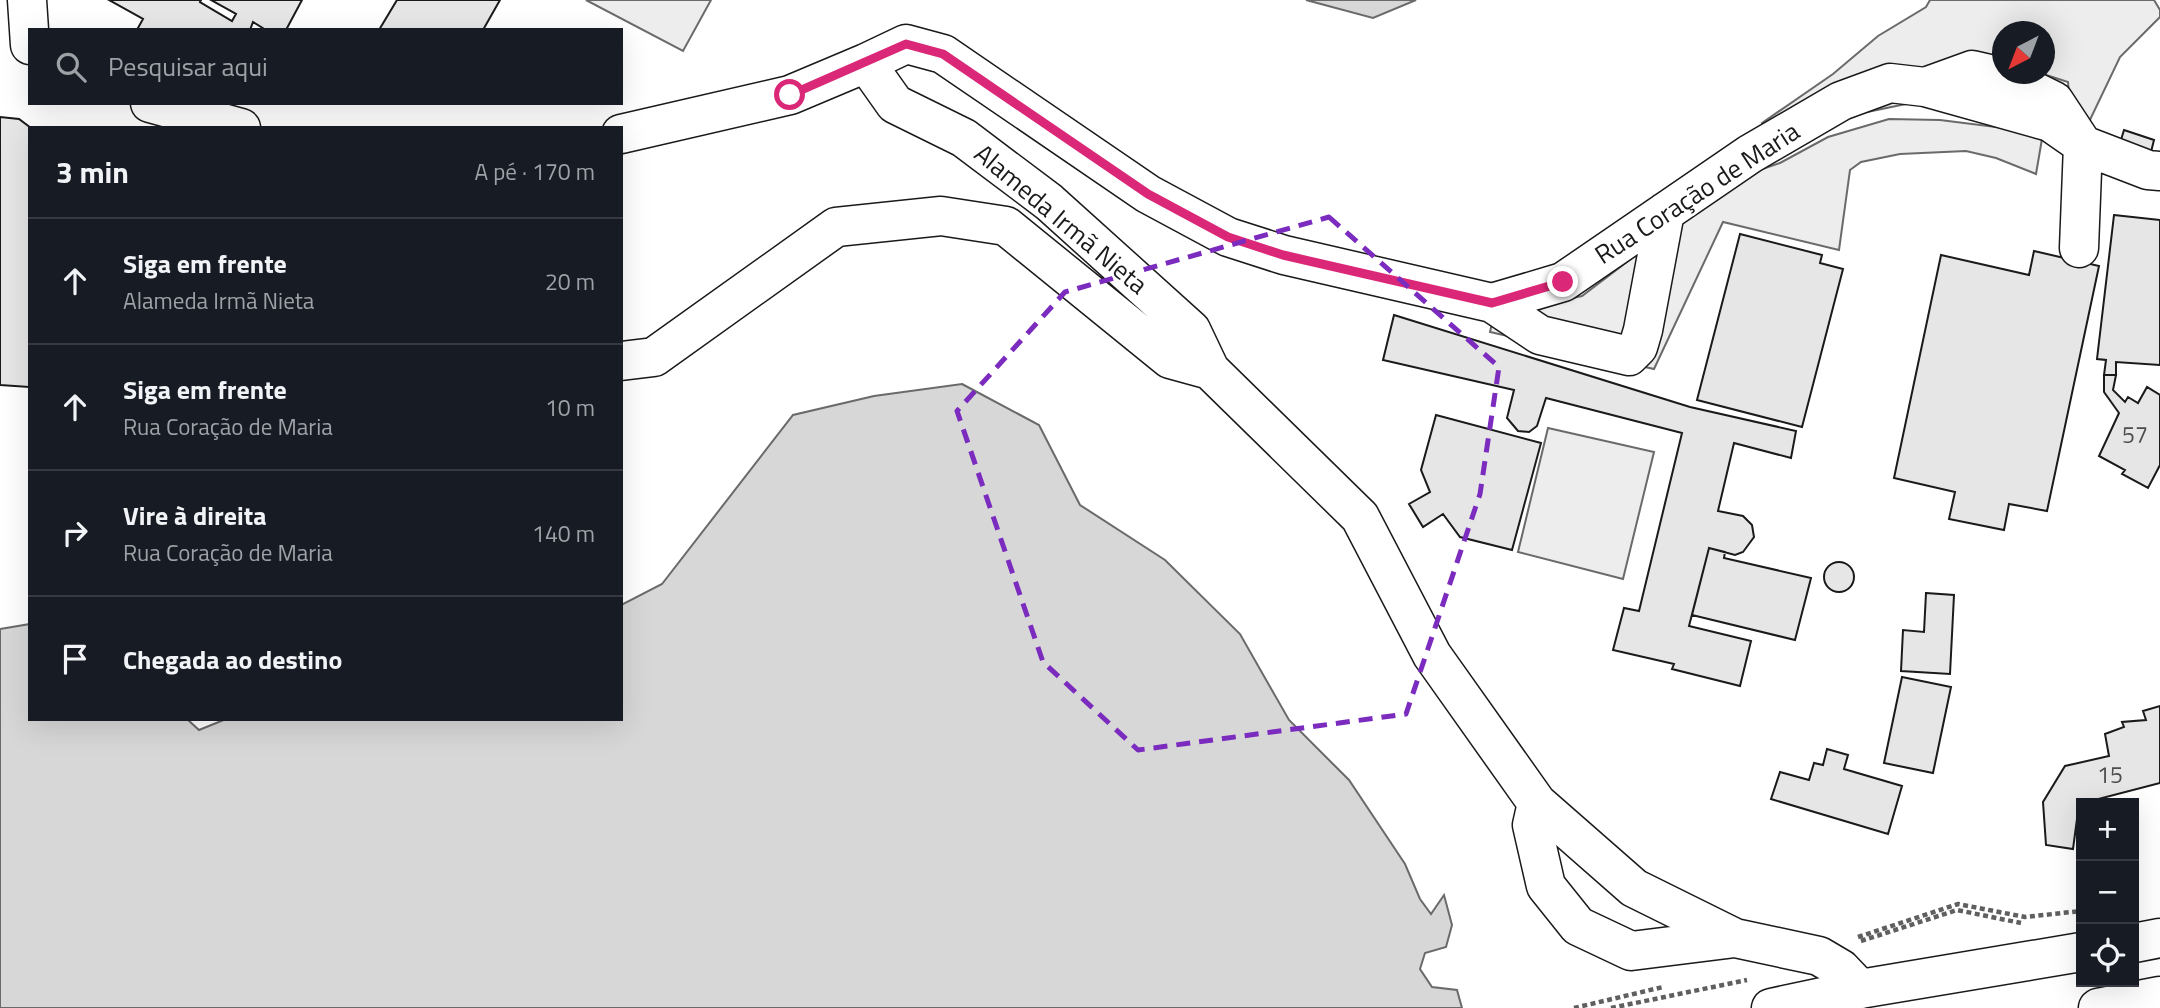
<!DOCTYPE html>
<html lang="pt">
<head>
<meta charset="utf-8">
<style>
	body { margin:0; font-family:"Titillium Web",sans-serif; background:#242831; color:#f1f3f6 }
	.controls { position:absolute; right:21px; bottom:21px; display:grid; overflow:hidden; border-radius:0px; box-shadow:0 7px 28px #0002 }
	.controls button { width:63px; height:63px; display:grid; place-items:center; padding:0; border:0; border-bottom:2px solid #363941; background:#171b24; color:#f1f3f6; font:35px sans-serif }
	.compass { position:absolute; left:1992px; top:21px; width:63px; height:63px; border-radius:50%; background:#171b24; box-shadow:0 7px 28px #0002; rotate:222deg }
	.stop { position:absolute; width:21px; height:21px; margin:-16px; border:5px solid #db2777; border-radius:50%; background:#fff }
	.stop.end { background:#db2777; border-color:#fff; box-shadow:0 2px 7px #0008 }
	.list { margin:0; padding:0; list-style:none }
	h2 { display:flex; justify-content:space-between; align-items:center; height:91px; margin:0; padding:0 28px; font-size:30px }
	h2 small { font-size:23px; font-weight:400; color:#9ea1a6 }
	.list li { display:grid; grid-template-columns:46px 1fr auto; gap:21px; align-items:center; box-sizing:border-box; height:126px; padding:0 28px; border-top:2px solid #363941 }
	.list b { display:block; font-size:26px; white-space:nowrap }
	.list p { margin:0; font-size:23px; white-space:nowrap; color:#9ea1a6 }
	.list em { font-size:23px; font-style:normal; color:#9ea1a6 }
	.icon { flex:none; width:38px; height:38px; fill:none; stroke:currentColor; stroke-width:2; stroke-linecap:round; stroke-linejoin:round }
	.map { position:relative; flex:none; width:2160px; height:1008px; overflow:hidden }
	.search { position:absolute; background:#171b24; box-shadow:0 7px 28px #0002; left:28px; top:28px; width:595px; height:77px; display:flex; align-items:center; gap:18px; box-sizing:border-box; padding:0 24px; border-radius:0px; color:#9ea1a6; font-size:26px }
	.panel { position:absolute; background:#171b24; box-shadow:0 7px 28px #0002; left:28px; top:126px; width:595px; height:595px; border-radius:0px }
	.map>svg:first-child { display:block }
</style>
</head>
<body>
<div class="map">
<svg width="2160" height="1008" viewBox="0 0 2160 1008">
	<rect width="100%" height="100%" fill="#fff"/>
	<path fill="#ededed" stroke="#6a6a6a" stroke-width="2" d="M 586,0 L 711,0 L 683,51 Z
		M 1930,0 L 2154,0 L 2160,10 L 2160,17 L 2120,57 L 2088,124 L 2071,118 L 2068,82 L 2043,74 L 2044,32 L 2002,32 L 2002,59 L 1930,99 L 1843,117 L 1782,153 L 1762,123 L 1833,74 L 1878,36 L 1926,7 Z
		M 1889,119 L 1940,120 L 2043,133 L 2036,174 L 1996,158 L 1966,151 L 1900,154 L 1861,162 L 1850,170 L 1839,250 L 1723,222 L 1654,369 L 1490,332 L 1494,314 L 1582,296 L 1723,189 L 1748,174 L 1780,163 L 1828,137 Z
		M 1548,428 L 1654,452 L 1623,579 L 1518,552 Z"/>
	<path fill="#d7d7d7" stroke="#6a6a6a" stroke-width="2" d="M 1306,0 L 1416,0 L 1373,18 Z
		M 962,384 L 1039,425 L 1080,505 L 1165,560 L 1240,634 L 1289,720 L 1349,780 L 1405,864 L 1420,899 L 1431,914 L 1444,895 L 1452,925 L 1446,947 L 1425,953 L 1420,969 L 1432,987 L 1457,990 L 1462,1008 L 0,1008 L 0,629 L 30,624 L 30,719 L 187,719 L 199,730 L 226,719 L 621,719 L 621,605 L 662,584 L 793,415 L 874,396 Z"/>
	<path fill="#e6e6e6" stroke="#1a1a1a" stroke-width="2" d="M 109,0 L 201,0 L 200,2 L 232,21 L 236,14 L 211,0 L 302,0 L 286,30 L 266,30 L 253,22 L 250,30 L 141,30 L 138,28 L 143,19 Z
		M 397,0 L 500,0 L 483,30 L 379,30 Z
		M 0,117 L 19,119 L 31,128 L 29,387 L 0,385 Z
		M 2124,130 L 2154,140 L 2151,152 L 2120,143 Z
		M 2114,215 L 2160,220 L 2160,365 L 2116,362 L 2116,375 L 2104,375 L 2106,360 L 2097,359 Z
		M 1740,234 L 1822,255 L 1820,263 L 1843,269 L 1802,427 L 1697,400 Z
		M 2034,251 L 2099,266 L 2047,511 L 2009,504 L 2004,530 L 1949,519 L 1955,492 L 1894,478 L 1941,255 L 2029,275 Z
		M 1394,315 L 1690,407 L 1796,431 L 1791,458 L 1734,443 L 1718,511 L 1743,516 L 1752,525 L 1754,537 L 1743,552 L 1735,555 L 1709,548 L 1689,626 L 1751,641 L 1740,686 L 1672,669 L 1674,664 L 1613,650 L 1624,608 L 1639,611 L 1682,433 L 1546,398 L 1537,426 L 1529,432 L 1518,431 L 1507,418 L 1514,390 L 1383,360 Z
		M 2104,375 L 2116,375 L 2113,390 L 2125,402 L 2128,397 L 2138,403 L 2147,387 L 2160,395 L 2160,465 L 2148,488 L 2122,474 L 2125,470 L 2099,456 L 2119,413 L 2104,392 Z
		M 1436,415 L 1541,443 L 1512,550 L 1460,537 L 1443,514 L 1423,527 L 1409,504 L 1430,492 L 1421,470 Z
		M 1709,548 L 1725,552 L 1724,558 L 1811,578 L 1795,640 L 1692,615 Z
		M1824 577a15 15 0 1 1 30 0a15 15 0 1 1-30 0Z
		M 1926,593 L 1954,595 L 1950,674 L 1901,671 L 1903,630 L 1924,632 Z
		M 1902,677 L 1951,687 L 1933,773 L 1884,763 Z
		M 2160,706 L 2160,783 L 2079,804 L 2073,849 L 2046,845 L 2043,802 L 2065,766 L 2109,756 L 2105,734 L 2124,727 L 2122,722 L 2146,720 L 2143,711 Z
		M 1827,749 L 1848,755 L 1844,769 L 1902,786 L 1888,834 L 1771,799 L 1780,772 L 1809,780 L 1814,763 L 1823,765 Z"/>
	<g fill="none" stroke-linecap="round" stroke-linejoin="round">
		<g stroke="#1a1a1a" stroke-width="41">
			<path id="minor" d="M 27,0 L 30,45
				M 866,63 L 906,44 L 943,54 L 1148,194 L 1228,237 L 1284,255 L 1492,303 L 1563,282 L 1750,154 L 1841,101 L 1890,83 L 1925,87 L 2050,122 L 2083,145 L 2148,170 L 2160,171
				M 1925,87 L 1972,70 L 2007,78 L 2054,101 L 2083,145 L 2079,248
				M 150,103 L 241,128
				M 621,134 L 790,95 L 866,63 L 895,104 L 964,138 L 1049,202 L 1191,330 L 1210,370
				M 1492,303 L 1540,335 L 1629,356 L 1638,347 L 1643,330 L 1665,212
				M 621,361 L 654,357 L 836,227 L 941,216 L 1006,226 L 1170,359 L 1210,370 L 1360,517 L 1432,655 L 1537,803 L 1634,888 L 1735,938 L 1819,956 L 1841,969 L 1860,989
				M 1537,803 L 1532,825 L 1546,886 L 1578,926 L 1631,951 L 1735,938"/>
		</g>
		<g stroke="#1a1a1a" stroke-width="41">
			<path id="major" d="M 2134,943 L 2160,938
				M 1771,1008 L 1860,989 L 2081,952
				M 2098,1008 L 2160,996"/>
		</g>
		<path stroke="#5f5f5f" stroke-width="4.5" stroke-dasharray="5 3.5" stroke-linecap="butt" d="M 1858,937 L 1958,904 L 2025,917 L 2081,911
			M 1861,941 L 1957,910 L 2021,923
			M 1574,1008 L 1663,987
			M 1611,1008 L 1747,980"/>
		<use href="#minor" stroke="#fff" stroke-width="38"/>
		<use href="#major" stroke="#fff" stroke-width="38"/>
	</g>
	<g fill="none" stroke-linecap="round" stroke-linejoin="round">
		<path stroke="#db2777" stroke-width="9" d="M 790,95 L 906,44 L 943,54 L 1148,194 L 1228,237 L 1283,255 L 1492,303 L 1563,282"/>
	</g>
	<path fill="none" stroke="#7b2cbf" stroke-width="5" stroke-dasharray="14 9" stroke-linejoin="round" d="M 1329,217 L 1499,367 L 1480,494 L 1406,714 L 1138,750 L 1043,662 L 957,411 L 1065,292 Z"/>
	<g text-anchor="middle" stroke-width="5" stroke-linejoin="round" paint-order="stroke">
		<g font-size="23" fill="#4d4d4d">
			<text x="2135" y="443">57</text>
			<text x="2110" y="783">15</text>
		</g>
		<g font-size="26" fill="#1a1a1a" stroke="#fff">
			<text transform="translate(1697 193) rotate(-33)" y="9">Rua Coração de Maria</text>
			<text transform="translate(1061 219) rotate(40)" y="9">Alameda Irmã Nieta</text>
		</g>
	</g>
</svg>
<div class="controls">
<button>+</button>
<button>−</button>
<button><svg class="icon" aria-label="locate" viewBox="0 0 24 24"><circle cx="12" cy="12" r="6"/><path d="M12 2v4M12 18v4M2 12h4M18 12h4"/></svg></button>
</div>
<svg class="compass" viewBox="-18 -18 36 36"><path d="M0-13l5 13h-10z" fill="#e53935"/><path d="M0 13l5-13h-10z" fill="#9ea1a6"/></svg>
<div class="stop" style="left:790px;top:95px"></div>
<div class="stop end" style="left:1563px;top:282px"></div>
<div class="search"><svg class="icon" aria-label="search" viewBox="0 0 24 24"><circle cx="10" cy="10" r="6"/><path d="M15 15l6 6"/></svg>Pesquisar aqui</div>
<section class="panel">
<h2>3 min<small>A pé · 170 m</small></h2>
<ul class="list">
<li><svg class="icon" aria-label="ahead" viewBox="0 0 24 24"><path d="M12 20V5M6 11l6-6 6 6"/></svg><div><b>Siga em frente</b><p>Alameda Irmã Nieta</p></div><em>20 m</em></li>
<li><svg class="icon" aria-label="ahead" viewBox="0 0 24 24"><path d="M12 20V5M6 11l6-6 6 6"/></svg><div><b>Siga em frente</b><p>Rua Coração de Maria</p></div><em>10 m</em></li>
<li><svg class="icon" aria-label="right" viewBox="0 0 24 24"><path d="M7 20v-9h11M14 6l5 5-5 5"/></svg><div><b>Vire à direita</b><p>Rua Coração de Maria</p></div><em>140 m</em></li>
<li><svg class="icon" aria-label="arrive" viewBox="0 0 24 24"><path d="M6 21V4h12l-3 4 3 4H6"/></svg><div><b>Chegada ao destino</b></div></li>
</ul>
</section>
</div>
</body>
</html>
